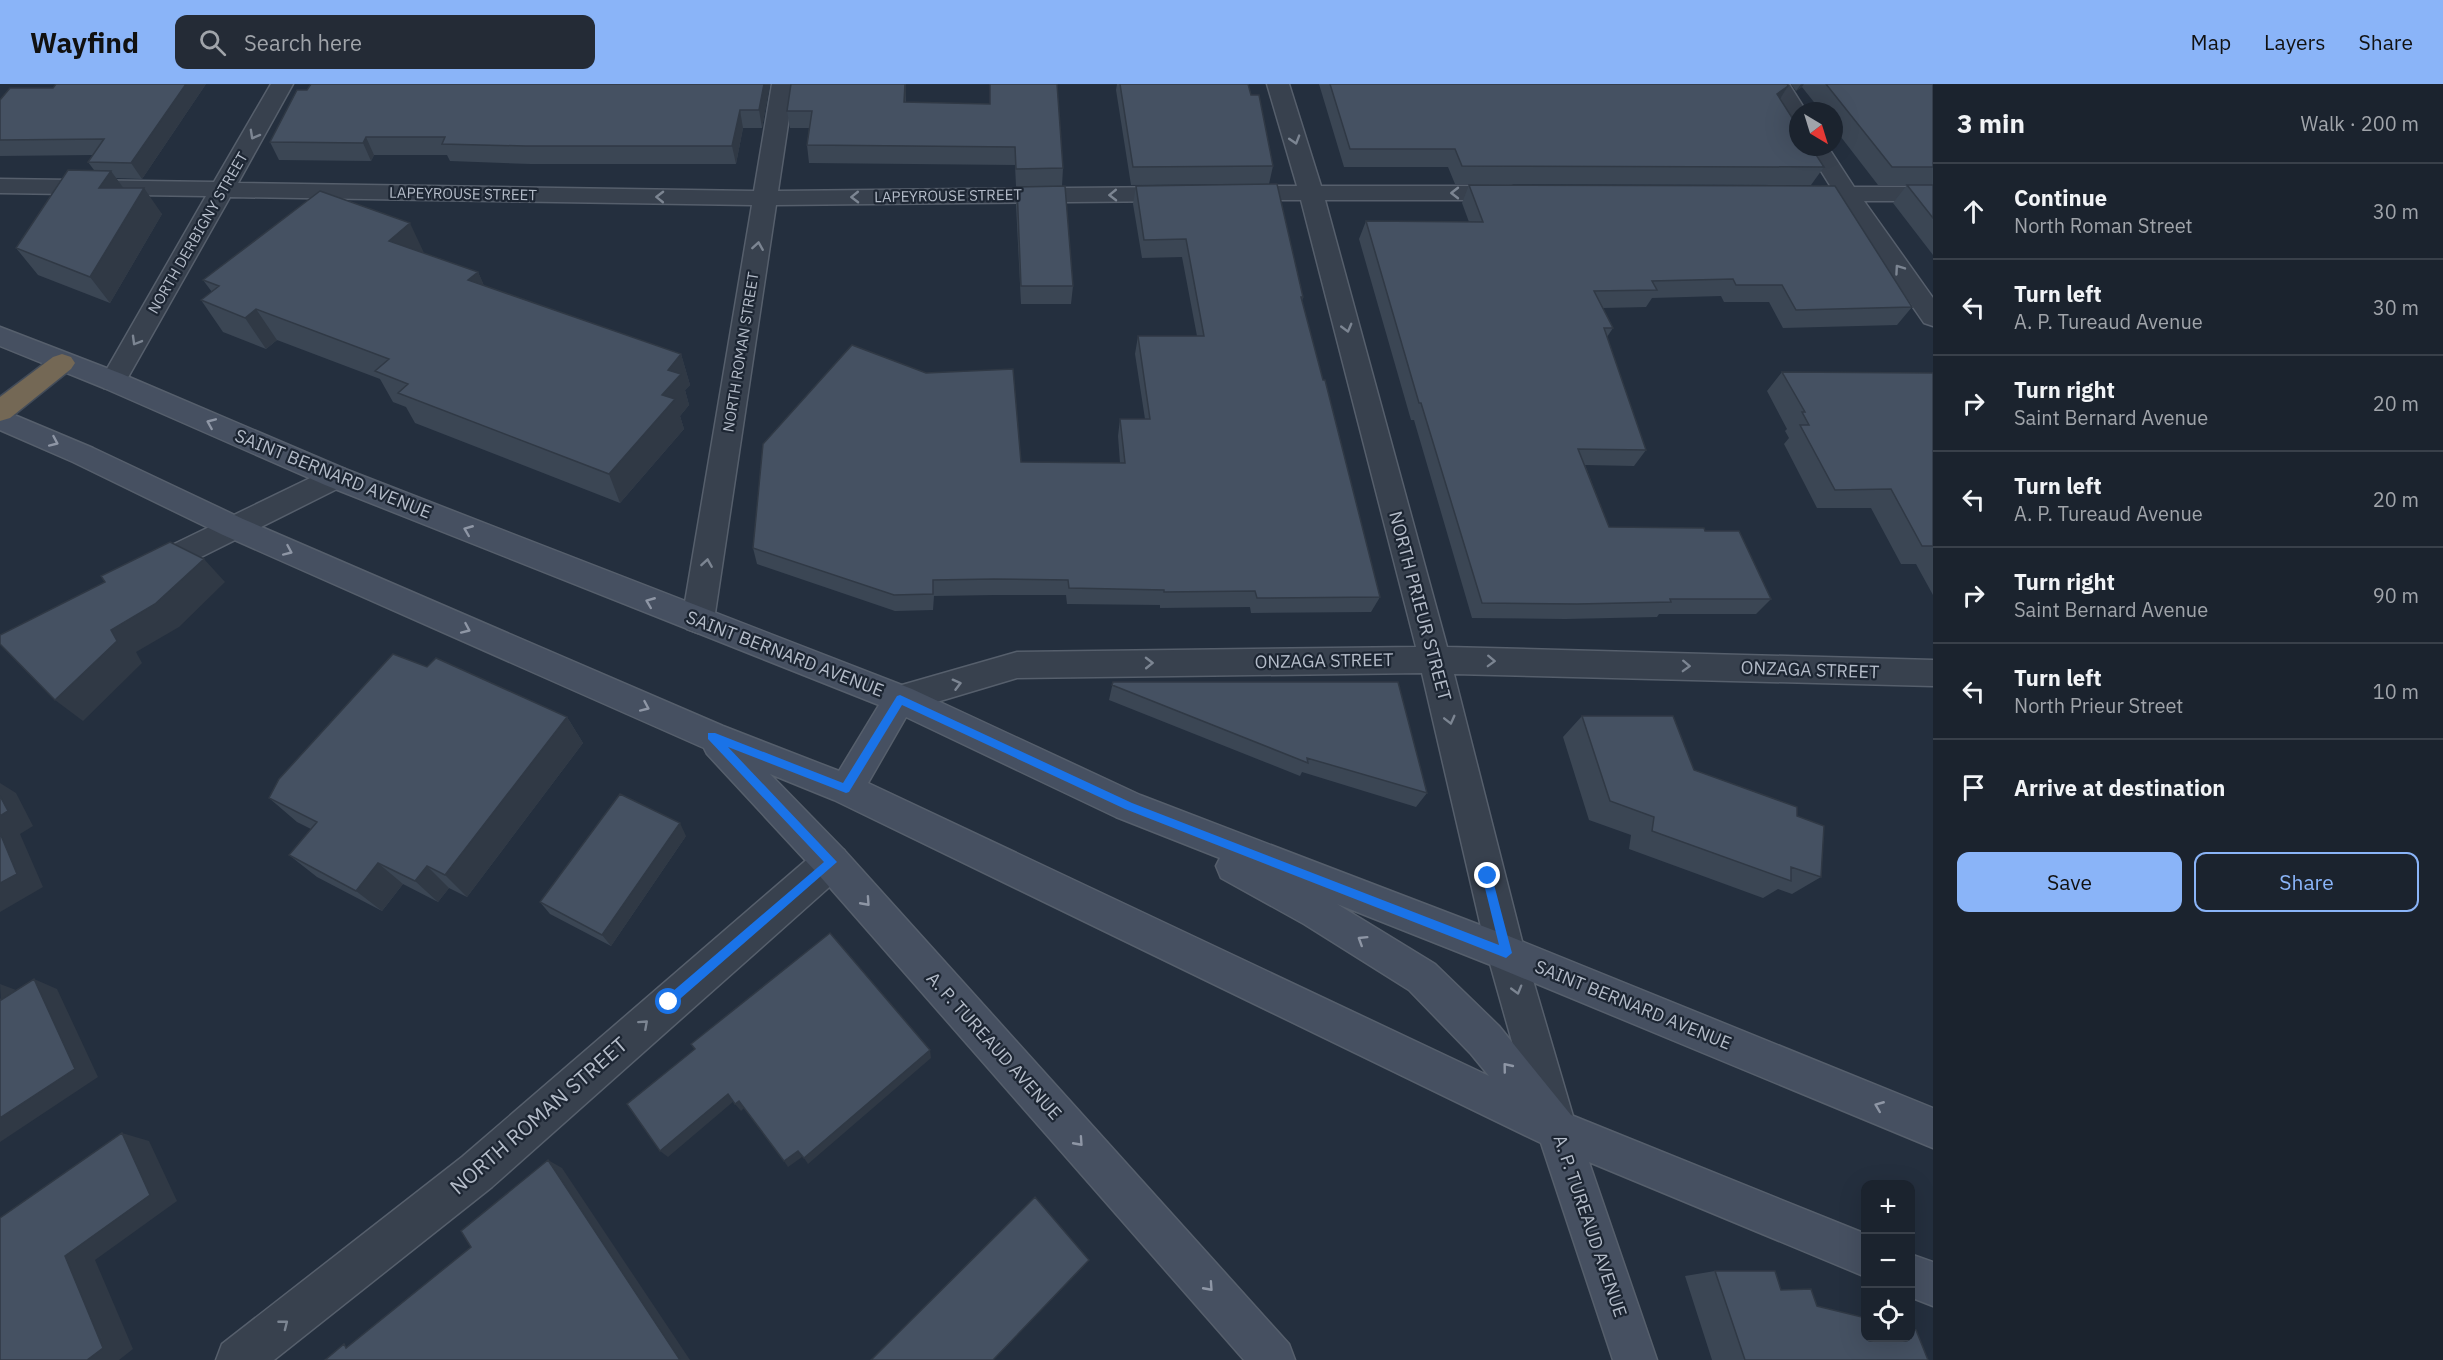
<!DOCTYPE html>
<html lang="en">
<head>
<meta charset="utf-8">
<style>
	body { margin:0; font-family:"IBM Plex Sans",sans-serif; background:#242b36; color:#f1f3f6 }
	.controls { position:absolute; right:18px; bottom:18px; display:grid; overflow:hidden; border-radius:12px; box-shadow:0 6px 24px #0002 }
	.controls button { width:54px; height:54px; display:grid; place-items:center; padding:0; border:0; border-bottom:2px solid #39404a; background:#1b232e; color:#f1f3f6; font:30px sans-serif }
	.compass { position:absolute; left:1789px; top:18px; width:54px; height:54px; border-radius:50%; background:#1b232e; box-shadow:0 6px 24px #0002; rotate:142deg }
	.stop { position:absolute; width:18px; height:18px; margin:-14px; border:4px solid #1a73e8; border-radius:50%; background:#fff }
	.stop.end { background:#1a73e8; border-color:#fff; box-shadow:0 2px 6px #0008 }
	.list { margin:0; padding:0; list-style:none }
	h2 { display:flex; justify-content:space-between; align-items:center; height:78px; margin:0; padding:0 24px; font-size:26px }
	h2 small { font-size:20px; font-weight:400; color:#a0a4aa }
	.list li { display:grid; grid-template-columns:39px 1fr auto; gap:18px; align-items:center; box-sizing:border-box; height:96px; padding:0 24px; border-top:2px solid #39404a }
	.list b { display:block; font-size:22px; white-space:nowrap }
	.list p { margin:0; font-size:20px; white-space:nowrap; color:#a0a4aa }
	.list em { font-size:20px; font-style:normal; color:#a0a4aa }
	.actions { display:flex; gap:12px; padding:18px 24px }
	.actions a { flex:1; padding:14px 0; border:2px solid #8ab4f8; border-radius:12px; text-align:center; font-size:21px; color:#8ab4f8 }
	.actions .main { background:#8ab4f8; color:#111 }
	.icon { flex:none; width:33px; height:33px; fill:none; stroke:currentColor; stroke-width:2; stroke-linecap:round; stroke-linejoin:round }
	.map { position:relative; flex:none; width:1933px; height:1276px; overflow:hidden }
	header { display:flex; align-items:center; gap:36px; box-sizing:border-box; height:84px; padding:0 30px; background:#8ab4f8; color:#111 }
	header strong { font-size:28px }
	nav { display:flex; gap:33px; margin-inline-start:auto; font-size:21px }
	.search { width:420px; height:54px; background:#242b36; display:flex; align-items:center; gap:15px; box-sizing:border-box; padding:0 21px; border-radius:12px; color:#a0a4aa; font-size:22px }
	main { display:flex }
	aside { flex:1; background:#1b232e }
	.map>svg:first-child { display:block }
</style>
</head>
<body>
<header>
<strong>Wayfind</strong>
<div class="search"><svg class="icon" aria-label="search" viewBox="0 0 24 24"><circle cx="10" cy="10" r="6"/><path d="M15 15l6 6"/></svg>Search here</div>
<nav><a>Map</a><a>Layers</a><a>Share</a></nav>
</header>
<main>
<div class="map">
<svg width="1933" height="1276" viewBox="0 0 1933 1276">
	<rect width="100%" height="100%" fill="#242f3e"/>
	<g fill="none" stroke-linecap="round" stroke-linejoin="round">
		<g stroke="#565f6c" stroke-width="3">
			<path id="street" d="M 271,0 L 293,0 L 238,99 L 754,107 L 772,0 L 794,0 L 778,107 L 1178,103 L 1186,105 L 1190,110 L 1186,115 L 1178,117 L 776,121 L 714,536 L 709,545 L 698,549 L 687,545 L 682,536 L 752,121 L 230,113 L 122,304 L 113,306 L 104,304 L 100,297 L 206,112 L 0,109 L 0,95 L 214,98 Z
				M 1267,0 L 1289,0 L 1321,102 L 1511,102 L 1519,104 L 1523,109 L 1519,114 L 1511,116 L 1325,116 L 1447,563 L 1933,576 L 1933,602 L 1454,590 L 1525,869 L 1575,1039 L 1569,1053 L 1555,1059 L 1541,1053 L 1535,1039 L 1487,869 L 1422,589 L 1017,594 L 900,629 L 888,625 L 884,615 L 888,605 L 1017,568 L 1416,563 L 1301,116 L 1236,116 L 1228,114 L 1224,109 L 1228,104 L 1236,102 L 1297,102 Z
				M 1767,0 L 1789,0 L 1806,27 L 1798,27 L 1798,39 L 1790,37 Z
				M 1806,63 L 1828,63 L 1854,103 L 1933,103 L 1933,117 L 1864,117 L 1933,214 L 1933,242 L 1924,239 L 1840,117 L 1789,115 L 1785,110 L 1789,105 L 1831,103 Z
				M 335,382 L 345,385 L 349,393 L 345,401 L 157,495 L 146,499 L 135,495 L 131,487 L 135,479 Z
				M 831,762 L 844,766 L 849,778 L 844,790 L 492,1103 L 274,1276 L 216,1276 L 222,1260 L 462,1073 L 818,766 Z"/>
		</g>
		<g stroke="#565f6c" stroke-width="3">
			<path id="secondary" d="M 0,243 L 122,290 L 345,385 L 912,605 L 1140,711 L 1506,851 L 1933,1024 L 1933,1064 L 1496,883 L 1337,820 L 1435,880 L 1499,942 L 1571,1031 L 1866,1150 L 1866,1193 L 1589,1078 L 1657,1276 L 1613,1276 L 1541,1059 L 834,716 L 770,690 L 844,766 L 1289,1260 L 1295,1276 L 1244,1276 L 818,790 L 707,670 L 704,664 L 223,451 L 73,378 L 0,346 L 0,325 L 93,364 L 243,435 L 723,642 L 839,687 L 879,621 L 325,401 L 104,304 L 0,262 ZM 906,633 L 1116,733 L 1220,774 L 1216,782 L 1221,794 L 1304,840 L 1409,906 L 1471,970 L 1489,992 L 868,699 Z
				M 1910,1170 L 1933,1178 L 1933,1222 L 1910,1213 Z"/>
		</g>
		<g stroke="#434c59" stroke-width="3">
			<path id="highway" d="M 62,270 L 71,273 L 75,279 L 71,285 L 10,334 L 0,337 L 0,313 L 53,273 Z"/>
		</g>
		<use href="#street" fill="#38414e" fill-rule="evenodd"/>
		<use href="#secondary" fill="#465061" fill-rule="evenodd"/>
		<use href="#highway" fill="#746855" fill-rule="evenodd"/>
	</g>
	<path fill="#3b4654" d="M 206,0 L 142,95 L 116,94 L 123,104 L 162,130 L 110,219 L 38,191 L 16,164 L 94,86 L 88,78 L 93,71 L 0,72 L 0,16 L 53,4 Z
		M 770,0 L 762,44 L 743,44 L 736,80 L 531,80 L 450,77 L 447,71 L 374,71 L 371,77 L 279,76 L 270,58 Z
		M 791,0 L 906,0 L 906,18 L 990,20 L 1063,84 L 1062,102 L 1016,102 L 1015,81 L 809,79 L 807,61 L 809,44 L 790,44 L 787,27 Z
		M 1117,0 L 1248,0 L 1273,82 L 1269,100 L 1131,101 L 1116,6 Z
		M 1319,0 L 1787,0 L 1788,2 L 1780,15 L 1824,83 L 1811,101 L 1455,100 L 1448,83 L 1344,83 Z
		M 1791,0 L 1933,0 L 1933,171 L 1893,119 L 1907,101 L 1916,101 L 1878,101 L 1834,44 L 1834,27 L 1821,27 L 1802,3 L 1796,7 Z
		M 1469,101 L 1912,223 L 1897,241 L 1783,244 L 1769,218 L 1724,218 L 1721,212 L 1652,214 L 1646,223 L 1603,224 L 1613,244 L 1607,253 L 1646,366 L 1634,382 L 1585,381 L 1609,443 L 1705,447 L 1771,515 L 1756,530 L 1659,530 L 1657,533 L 1565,535 L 1472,534 L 1414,336 L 1411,336 L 1359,155 L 1366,137 L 1469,138 L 1462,119 Z
		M 1136,102 L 1303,213 L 1302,217 L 1380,513 L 1371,528 L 1251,529 L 1250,523 L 1160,524 L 1160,521 L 1067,520 L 1066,511 L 994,511 L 934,512 L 933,526 L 895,527 L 757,480 L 753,464 L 1021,378 L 1120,379 L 1118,352 L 1120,335 L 1145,335 L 1135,270 L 1138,252 L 1197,252 L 1182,173 L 1142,174 L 1133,120 Z
		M 1017,103 L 1073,202 L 1071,220 L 1021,220 L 1016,121 Z
		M 424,169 L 478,188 L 484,202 L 681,270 L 690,301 L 685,306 L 689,321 L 680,332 L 684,345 L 620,419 L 415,339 L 406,323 L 393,318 L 380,295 L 277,256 L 266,265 L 223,248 L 201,216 L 212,208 L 203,196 Z
		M 1782,288 L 1933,289 L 1933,511 L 1916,480 L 1901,480 L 1871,424 L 1817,424 L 1784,360 L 1789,354 L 1785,347 L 1787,345 L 1767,307 Z
		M 427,583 L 567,633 L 583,659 L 467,813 L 449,804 L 438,818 L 403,800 L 382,827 L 317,793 L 289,771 L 311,745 L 297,738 L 269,714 Z
		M 1113,598 L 1427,709 L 1416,723 L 1302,688 L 1300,692 L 1109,616 Z
		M 1582,632 L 1694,686 L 1797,732 L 1821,793 L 1792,810 L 1778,805 L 1763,814 L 1629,765 L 1631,751 L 1589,736 L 1563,653 Z
		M 686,752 L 611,862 L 550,830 L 540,818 Z
		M 1715,1187 L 1781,1206 L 1817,1222 L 1928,1276 L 1712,1276 L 1685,1192 Z"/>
	<path fill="#303945" d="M 186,0 L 206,0 L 142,95 L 131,79 Z
		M 764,0 L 770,0 L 762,44 L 759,26 Z
		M 905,0 L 906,0 L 905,36 L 904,18 Z
		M 1801,0 L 1804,0 L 1802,3 L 1796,7 Z
		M 1788,2 L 1777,20 L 1777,10 Z
		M 740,26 L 743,44 L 736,80 L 732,62 Z
		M 366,53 L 374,71 L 371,77 L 363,59 Z
		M 111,87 L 130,113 L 99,104 Z
		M 144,104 L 162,130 L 110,219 L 90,193 Z
		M 410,139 L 425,171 L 389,157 Z
		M 478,188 L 492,219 L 468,196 Z
		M 256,225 L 277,256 L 266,265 L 245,234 Z
		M 681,270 L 690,301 L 685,306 L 689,321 L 680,332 L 684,345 L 620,419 L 609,390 L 662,311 L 668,286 Z
		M 204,475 L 225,498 L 179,543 L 136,568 L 142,579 L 83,637 L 55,616 L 111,546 Z
		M 567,633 L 583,659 L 467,813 L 445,791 Z
		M 0,699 L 16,709 L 33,742 L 20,750 L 43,803 L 0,828 Z
		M 680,739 L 686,752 L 611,862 L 602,851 Z
		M 378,779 L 403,800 L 382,827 L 356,807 Z
		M 427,782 L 449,804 L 438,818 L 415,797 Z
		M 34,895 L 57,905 L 98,993 L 0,1058 L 0,1034 Z
		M 0,900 L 16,906 L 1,916 Z
		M 930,966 L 931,974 L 808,1080 L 804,1074 Z
		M 728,1010 L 734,1017 L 668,1073 L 660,1067 Z
		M 739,1017 L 744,1024 L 741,1027 L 735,1020 Z
		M 122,1049 L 149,1057 L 177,1117 L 95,1176 L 133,1265 L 119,1276 L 87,1276 L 65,1172 Z
		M 798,1067 L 802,1073 L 788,1083 L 784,1077 Z
		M 548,1076 L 562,1084 L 690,1276 L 680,1276 Z"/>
	<path fill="#455162" stroke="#303945" stroke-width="1.5" d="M 56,0 L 186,0 L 131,79 L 88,78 L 104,55 L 0,56 L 0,16 L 10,4 L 53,4 Z
		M 311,0 L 764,0 L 759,26 L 740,26 L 732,62 L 525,62 L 442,60 L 445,53 L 366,53 L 363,59 L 270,58 L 297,6 L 307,6 Z
		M 791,0 L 905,0 L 904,18 L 990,20 L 990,0 L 1057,0 L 1063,84 L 1016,85 L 1015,63 L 807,61 L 812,27 L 787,27 Z
		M 1120,0 L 1248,0 L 1251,11 L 1259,11 L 1273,82 L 1133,83 Z
		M 1330,0 L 1787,0 L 1788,2 L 1777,10 L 1798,43 L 1798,63 L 1811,63 L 1824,83 L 1462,82 L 1455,65 L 1350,65 Z
		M 1826,0 L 1933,0 L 1933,83 L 1892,83 Z
		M 68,86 L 111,87 L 99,104 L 144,104 L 90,193 L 16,164 Z
		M 1277,100 L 1303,213 L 1301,213 L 1323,296 L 1325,296 L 1380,513 L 1257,514 L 1255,507 L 1164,508 L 1164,506 L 1069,504 L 1068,496 L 994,495 L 933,496 L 933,510 L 894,511 L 753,464 L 763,360 L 852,261 L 926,289 L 1013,285 L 1021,378 L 1125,379 L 1120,335 L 1150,335 L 1138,252 L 1204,252 L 1186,155 L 1144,156 L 1136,102 Z
		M 1469,101 L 1835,102 L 1912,223 L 1796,226 L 1782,201 L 1736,201 L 1733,195 L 1652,197 L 1657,206 L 1594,207 L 1613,244 L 1604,244 L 1646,366 L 1578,365 L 1609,443 L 1704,444 L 1705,447 L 1739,447 L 1771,515 L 1670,515 L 1671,518 L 1577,520 L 1482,519 L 1421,319 L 1419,319 L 1366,137 L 1483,138 Z
		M 1907,101 L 1933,101 L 1933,134 Z
		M 1065,102 L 1073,202 L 1021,202 L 1017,103 Z
		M 320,107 L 410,139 L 389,157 L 478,188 L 468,196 L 681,270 L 668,286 L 681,290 L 662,311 L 675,315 L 609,390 L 398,309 L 408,300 L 375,287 L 389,275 L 256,225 L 245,234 L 201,216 L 219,202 L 203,196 Z
		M 1782,288 L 1933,289 L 1933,462 L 1922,462 L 1891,405 L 1835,406 L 1800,341 L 1809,341 L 1802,328 L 1805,328 Z
		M 170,458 L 204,475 L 155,520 L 111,546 L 117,557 L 55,616 L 0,560 L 0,551 L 105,498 L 101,492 Z
		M 393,570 L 427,583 L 436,574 L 567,633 L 445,791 L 427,782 L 415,797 L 378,779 L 356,807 L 289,771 L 317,738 L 269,714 L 279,695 Z
		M 1113,598 L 1398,598 L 1427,709 L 1307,674 L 1308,679 L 1112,601 Z
		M 1582,632 L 1673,632 L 1694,686 L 1797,723 L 1797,732 L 1824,742 L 1821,793 L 1791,783 L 1791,797 L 1652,747 L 1654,733 L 1610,717 Z
		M 620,710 L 680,739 L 602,851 L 540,818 Z
		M 0,712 L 8,727 L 0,732 Z
		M 0,749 L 17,790 L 0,799 Z
		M 830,849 L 930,966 L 804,1074 L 798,1067 L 784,1077 L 739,1017 L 735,1020 L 728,1010 L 660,1067 L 627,1020 L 695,965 L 691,960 Z
		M 34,895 L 75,985 L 0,1034 L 0,915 L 1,916 Z
		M 122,1049 L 150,1111 L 65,1172 L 103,1264 L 87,1276 L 0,1276 L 0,1134 Z
		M 548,1076 L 680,1276 L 325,1276 L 344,1260 L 346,1264 L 471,1163 L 461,1147 Z
		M 1035,1113 L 1089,1176 L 993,1276 L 871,1276 Z
		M 1715,1187 L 1775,1187 L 1781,1206 L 1811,1205 L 1817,1222 L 1866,1234 L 1866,1254 L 1911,1254 L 1911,1245 L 1916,1246 L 1928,1276 L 1745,1276 Z"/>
	<defs><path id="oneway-chevron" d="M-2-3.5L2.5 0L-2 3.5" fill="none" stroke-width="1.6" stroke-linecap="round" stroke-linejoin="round" transform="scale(1.5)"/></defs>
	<g stroke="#7c8592">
		<use href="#oneway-chevron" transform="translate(254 51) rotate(119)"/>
		<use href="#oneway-chevron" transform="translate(1295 56) rotate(73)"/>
		<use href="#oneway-chevron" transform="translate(1455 109) rotate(-180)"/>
		<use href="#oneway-chevron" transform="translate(1113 111) rotate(179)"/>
		<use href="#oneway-chevron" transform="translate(660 113) rotate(-179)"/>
		<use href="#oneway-chevron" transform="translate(855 113) rotate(179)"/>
		<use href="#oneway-chevron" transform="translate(758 162) rotate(-81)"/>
		<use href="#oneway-chevron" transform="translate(1899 185) rotate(-125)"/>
		<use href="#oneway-chevron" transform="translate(1347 244) rotate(75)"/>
		<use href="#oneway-chevron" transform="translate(136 257) rotate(120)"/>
		<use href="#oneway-chevron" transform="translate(707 479) rotate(-81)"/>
		<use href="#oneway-chevron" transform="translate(1491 577) rotate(2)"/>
		<use href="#oneway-chevron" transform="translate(1149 579) rotate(-1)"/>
		<use href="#oneway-chevron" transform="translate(1686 582) rotate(2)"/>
		<use href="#oneway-chevron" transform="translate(957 600) rotate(-15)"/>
		<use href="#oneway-chevron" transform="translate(1450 636) rotate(76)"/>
		<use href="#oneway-chevron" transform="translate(1517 906) rotate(74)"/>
		<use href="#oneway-chevron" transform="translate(644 940) rotate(-42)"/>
		<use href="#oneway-chevron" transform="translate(284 1240) rotate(-38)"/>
	</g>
	<g stroke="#8e96a5">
		<use href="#oneway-chevron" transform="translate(211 339) rotate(-157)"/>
		<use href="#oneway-chevron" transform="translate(54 358) rotate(24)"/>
		<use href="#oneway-chevron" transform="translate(468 446) rotate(-158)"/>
		<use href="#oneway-chevron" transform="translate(288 467) rotate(24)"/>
		<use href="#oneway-chevron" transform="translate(650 518) rotate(-158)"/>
		<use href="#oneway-chevron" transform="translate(466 545) rotate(24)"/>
		<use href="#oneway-chevron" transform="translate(645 623) rotate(24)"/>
		<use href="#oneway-chevron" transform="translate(866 818) rotate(48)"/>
		<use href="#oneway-chevron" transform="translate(1362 856) rotate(-148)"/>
		<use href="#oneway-chevron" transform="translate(1507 983) rotate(-129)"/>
		<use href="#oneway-chevron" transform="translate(1879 1022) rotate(-158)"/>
		<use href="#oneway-chevron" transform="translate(1079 1058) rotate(48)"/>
		<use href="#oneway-chevron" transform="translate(1209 1203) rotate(48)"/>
	</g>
	<path fill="#1a73e8" d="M 900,611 L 1132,719 L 1499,861 L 1482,792 L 1488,787 L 1491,789 L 1512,869 L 1506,874 L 1125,725 L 902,621 L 849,708 L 846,709 L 728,663 L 837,778 L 673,921 L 665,921 L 665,914 L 824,778 L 708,655 L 708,649 L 715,649 L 843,699 L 897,612 Z"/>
	<g text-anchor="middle" stroke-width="4.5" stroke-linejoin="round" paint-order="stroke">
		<g font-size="15" fill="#b4bcc9" stroke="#1d2633">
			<text transform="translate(463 110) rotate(1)" y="5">LAPEYROUSE STREET</text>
			<text transform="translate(948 112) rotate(-1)" y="5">LAPEYROUSE STREET</text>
			<text transform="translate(198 149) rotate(-60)" y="5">NORTH DERBIGNY STREET</text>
			<text transform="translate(741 268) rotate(-81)" y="5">NORTH ROMAN STREET</text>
		</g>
		<g font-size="18" fill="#b4bcc9" stroke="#1d2633">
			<text transform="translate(333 390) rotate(22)" y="6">SAINT BERNARD AVENUE</text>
			<text transform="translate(1420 522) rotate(75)" y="6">NORTH PRIEUR STREET</text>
			<text transform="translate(785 570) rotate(21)" y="6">SAINT BERNARD AVENUE</text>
			<text transform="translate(1324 577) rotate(-1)" y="6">ONZAGA STREET</text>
			<text transform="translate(1810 586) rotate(2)" y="6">ONZAGA STREET</text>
			<text transform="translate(1633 921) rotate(22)" y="6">SAINT BERNARD AVENUE</text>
			<text transform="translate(994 962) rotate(48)" y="6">A. P. TUREAUD AVENUE</text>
			<text transform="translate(1590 1142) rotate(71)" y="6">A. P. TUREAUD AVENUE</text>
		</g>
		<g font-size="21" fill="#b4bcc9" stroke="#1d2633">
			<text transform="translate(539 1032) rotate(-41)" y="7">NORTH ROMAN STREET</text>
		</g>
	</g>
</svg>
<div class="controls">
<button>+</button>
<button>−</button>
<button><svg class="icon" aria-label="locate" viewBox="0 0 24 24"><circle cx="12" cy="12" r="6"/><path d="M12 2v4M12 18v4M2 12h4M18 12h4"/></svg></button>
</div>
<svg class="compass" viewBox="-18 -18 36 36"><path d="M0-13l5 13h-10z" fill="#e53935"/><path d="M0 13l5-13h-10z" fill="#a0a4aa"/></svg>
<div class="stop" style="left:669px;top:918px"></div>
<div class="stop end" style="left:1488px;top:792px"></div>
</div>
<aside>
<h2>3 min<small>Walk · 200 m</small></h2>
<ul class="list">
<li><svg class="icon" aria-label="ahead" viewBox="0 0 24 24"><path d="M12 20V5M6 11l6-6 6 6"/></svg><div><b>Continue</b><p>North Roman Street</p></div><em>30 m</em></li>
<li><svg class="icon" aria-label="left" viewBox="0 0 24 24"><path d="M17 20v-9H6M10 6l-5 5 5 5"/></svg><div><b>Turn left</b><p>A. P. Tureaud Avenue</p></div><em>30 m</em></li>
<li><svg class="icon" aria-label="right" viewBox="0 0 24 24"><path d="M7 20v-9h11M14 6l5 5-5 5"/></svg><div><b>Turn right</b><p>Saint Bernard Avenue</p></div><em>20 m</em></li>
<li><svg class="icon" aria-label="left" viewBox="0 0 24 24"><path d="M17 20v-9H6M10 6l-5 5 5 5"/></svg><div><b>Turn left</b><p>A. P. Tureaud Avenue</p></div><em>20 m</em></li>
<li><svg class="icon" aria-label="right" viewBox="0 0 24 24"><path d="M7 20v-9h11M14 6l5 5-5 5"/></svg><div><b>Turn right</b><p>Saint Bernard Avenue</p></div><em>90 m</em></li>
<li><svg class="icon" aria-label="left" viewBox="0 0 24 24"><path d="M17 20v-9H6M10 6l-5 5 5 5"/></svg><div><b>Turn left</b><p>North Prieur Street</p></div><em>10 m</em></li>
<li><svg class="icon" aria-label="arrive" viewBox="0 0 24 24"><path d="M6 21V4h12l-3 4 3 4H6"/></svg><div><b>Arrive at destination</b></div></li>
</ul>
<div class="actions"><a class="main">Save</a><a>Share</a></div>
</aside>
</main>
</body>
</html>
